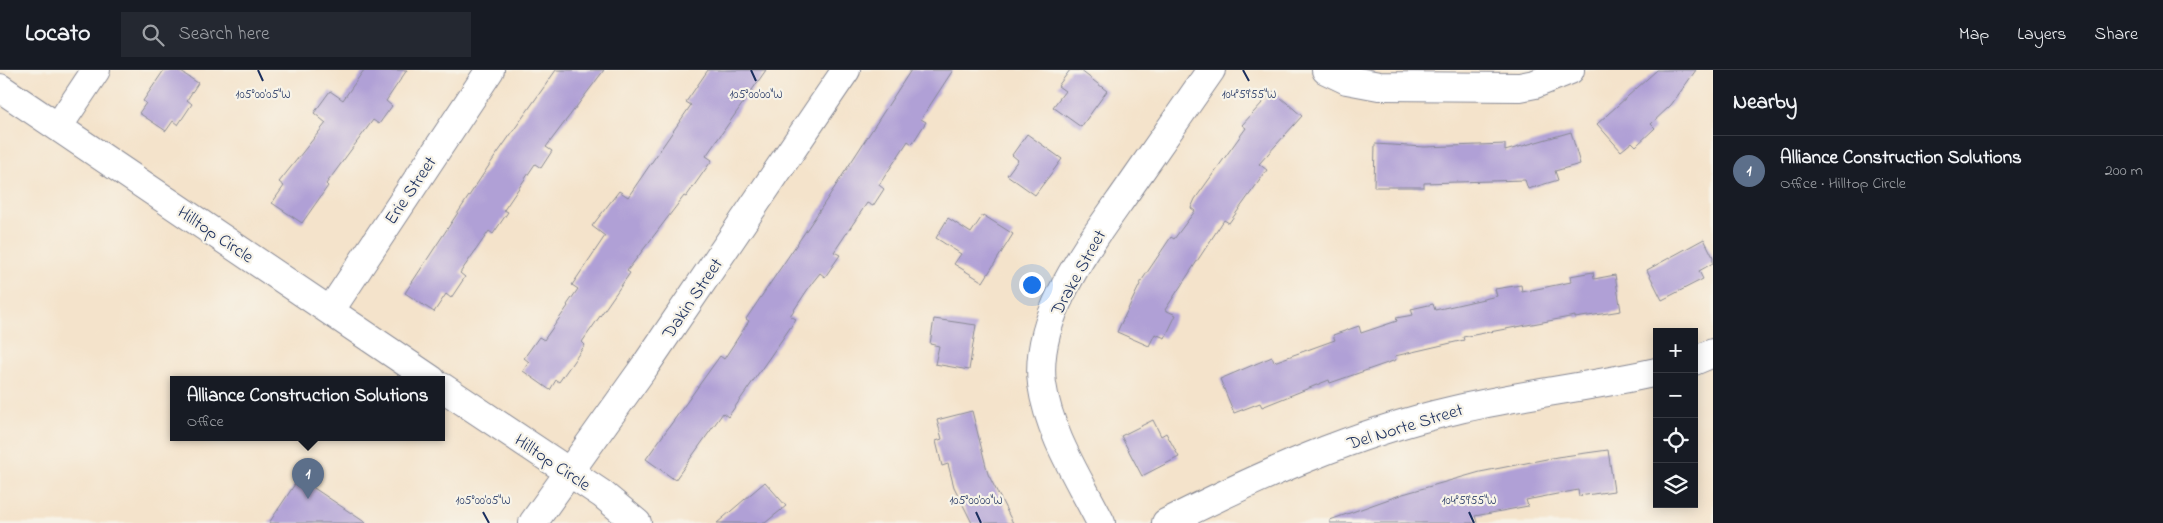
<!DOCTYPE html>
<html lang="en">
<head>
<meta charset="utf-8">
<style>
	body { margin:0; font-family:"Indie Flower",sans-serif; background:#242831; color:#f1f3f6 }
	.controls { position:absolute; right:15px; bottom:15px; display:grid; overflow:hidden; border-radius:0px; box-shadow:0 2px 12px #0003 }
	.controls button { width:45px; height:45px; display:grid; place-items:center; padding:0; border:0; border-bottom:1px solid #363941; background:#171b24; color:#f1f3f6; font:25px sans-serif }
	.you { position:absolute; left:1031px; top:214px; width:18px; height:18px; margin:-12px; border:4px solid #fff; border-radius:50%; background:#1a73e8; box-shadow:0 0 0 8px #1a73e833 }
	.badge { display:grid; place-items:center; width:32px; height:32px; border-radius:50%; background:#2563eb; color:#fff; font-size:16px; font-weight:700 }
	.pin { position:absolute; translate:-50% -41px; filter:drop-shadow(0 1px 2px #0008) }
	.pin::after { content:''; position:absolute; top:26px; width:18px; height:15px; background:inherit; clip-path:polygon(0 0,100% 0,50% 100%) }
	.popup { position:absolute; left:170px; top:306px; width:275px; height:65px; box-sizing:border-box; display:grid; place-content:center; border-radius:0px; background:#171b24; filter:drop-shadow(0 1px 4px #0005); font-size:16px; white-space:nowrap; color:#9ea1a6 }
	.popup b { font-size:19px; color:#f1f3f6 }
	.popup::after { content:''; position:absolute; left:50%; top:100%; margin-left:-10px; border:10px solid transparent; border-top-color:#171b24 }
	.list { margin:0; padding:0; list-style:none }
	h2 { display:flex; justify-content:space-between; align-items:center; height:65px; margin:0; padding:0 20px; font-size:21px }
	h2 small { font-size:16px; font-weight:400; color:#9ea1a6 }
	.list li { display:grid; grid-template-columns:32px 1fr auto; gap:15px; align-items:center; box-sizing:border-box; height:70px; padding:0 20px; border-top:1px solid #363941 }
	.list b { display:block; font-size:19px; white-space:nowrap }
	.list p { margin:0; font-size:16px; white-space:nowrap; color:#9ea1a6 }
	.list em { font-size:16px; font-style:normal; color:#9ea1a6 }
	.icon { flex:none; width:28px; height:28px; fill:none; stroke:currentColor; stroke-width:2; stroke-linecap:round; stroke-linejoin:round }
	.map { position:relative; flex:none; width:1713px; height:453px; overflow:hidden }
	header { display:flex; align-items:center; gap:30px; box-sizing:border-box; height:70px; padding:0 25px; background:#171b24; border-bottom:1px solid #363941 }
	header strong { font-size:24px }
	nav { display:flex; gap:28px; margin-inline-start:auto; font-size:18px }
	.search { width:350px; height:45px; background:#242831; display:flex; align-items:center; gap:12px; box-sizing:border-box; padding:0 18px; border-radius:0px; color:#9ea1a6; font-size:19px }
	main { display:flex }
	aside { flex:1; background:#171b24 }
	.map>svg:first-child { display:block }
</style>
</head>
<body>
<header>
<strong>Locato</strong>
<div class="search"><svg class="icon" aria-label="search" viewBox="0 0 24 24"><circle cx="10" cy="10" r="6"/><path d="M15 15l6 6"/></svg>Search here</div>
<nav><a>Map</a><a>Layers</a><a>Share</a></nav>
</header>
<main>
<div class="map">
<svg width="1713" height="453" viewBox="0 0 1713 453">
	<rect width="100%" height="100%" fill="#f7f3e8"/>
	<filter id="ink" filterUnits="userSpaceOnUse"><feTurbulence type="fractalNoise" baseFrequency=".02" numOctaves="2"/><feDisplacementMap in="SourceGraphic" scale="10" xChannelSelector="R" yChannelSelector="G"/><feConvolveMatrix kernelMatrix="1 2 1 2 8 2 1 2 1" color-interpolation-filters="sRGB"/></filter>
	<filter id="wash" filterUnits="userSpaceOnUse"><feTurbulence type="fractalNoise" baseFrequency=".0096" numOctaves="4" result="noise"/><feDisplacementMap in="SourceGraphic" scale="20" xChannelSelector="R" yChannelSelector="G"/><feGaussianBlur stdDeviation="1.12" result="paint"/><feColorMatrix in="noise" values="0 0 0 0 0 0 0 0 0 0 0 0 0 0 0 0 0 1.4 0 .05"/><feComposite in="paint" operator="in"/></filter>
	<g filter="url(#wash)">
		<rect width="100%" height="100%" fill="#f4e3cb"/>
		<g id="blocks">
			<path fill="#b0a0d6" d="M 164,0 L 178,0 L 198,13 L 187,30 L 192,34 L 178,55 L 173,51 L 166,61 L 139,43 L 146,33 L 143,31 Z
				M 364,0 L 407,0 L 386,31 L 392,36 L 379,54 L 373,50 L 326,114 L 328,116 L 302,153 L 272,133 L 284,116 L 279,112 L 326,53 L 314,43 L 330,21 L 343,30 Z
				M 556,0 L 604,0 L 546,77 L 552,81 L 541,98 L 535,94 L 504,140 L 508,142 L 493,164 L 489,161 L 460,203 L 465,207 L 451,228 L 446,224 L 434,242 L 405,223 L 492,91 Z
				M 708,0 L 766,0 L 706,86 L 712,90 L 686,127 L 684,126 L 627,201 L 630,203 L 582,272 L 585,275 L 559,312 L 556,310 L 550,320 L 523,301 L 529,292 L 524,288 L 539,267 L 544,270 L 568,236 L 567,235 L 578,219 L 572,215 L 605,166 L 592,156 L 619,121 L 628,127 L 691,35 L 686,32 Z
				M 911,0 L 953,0 L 921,49 L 926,52 L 912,74 L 908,71 L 879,115 L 884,119 L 873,136 L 867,133 L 834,182 L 840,185 L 825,207 L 820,203 L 812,213 L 790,246 L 796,249 L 781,271 L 728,347 L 723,343 L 675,410 L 646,389 L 720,286 L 724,289 L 749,251 L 746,249 L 816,146 Z
				M 1070,0 L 1080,0 L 1107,21 L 1081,57 L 1053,37 L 1065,21 L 1058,16 Z
				M 1657,0 L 1696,0 L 1671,35 L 1651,54 L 1655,58 L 1636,76 L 1632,72 L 1621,81 L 1597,54 Z
				M 1273,21 L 1302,46 L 1259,94 L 1267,100 L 1229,153 L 1224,150 L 1165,240 L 1176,245 L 1165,268 L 1155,264 L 1149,276 L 1117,262 L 1142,210 L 1171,167 L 1174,169 L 1195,141 L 1191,138 L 1195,129 L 1246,58 L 1242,55 Z
				M 1571,62 L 1580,94 L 1555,101 L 1558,110 L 1528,119 L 1525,110 L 1424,113 L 1424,117 L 1374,117 L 1375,74 L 1425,77 L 1505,74 L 1505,81 Z
				M 1027,64 L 1062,89 L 1035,125 L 1007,105 L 1018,90 L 1012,85 Z
				M 983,145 L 1013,164 L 983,212 L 954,194 L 961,184 L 936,168 L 948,148 L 971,163 Z
				M 1704,169 L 1713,187 L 1713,193 L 1699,201 L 1703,209 L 1662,230 L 1647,200 Z
				M 1593,202 L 1594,209 L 1615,205 L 1621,241 L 1575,248 L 1575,246 L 1463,267 L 1464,270 L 1395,286 L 1396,290 L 1330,313 L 1329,310 L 1262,337 L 1260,333 L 1234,343 L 1220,309 L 1272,287 L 1274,292 L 1335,270 L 1333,265 L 1359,256 L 1361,263 L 1397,251 L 1396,248 L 1413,245 L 1411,239 L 1433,234 L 1435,240 L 1497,226 L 1495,219 L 1521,215 L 1522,222 L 1571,212 L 1570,206 Z
				M 934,249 L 976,255 L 969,300 L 935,294 L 939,276 L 930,274 Z
				M 972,341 L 988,404 L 1013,453 L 972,453 L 954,417 L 948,394 L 942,396 L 936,371 L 942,369 L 937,350 Z
				M 1153,350 L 1161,366 L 1166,363 L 1179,387 L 1142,406 L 1121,366 Z
				M 1608,380 L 1614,421 L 1579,426 L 1578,420 L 1526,430 L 1528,436 L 1475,446 L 1477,453 L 1330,453 L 1330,450 L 1403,424 L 1480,402 L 1557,387 Z
				M 299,408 L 366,453 L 269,453 Z
				M 765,412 L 786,436 L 765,453 L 717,453 Z"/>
		</g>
	</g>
	<g filter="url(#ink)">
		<use href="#blocks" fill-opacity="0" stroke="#888994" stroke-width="1"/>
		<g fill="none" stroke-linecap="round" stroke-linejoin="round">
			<g stroke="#888994" stroke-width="30">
				<path id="minor" d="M 1326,0 L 1347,10 L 1379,16 L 1520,17 L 1535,14 L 1570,0
					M 0,18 L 432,310
					M 58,57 L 96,0
					M 330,241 L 490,0
					M 1694,291 L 1713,283
					M 442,317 L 602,424 L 637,453
					M 533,453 L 645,296 L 846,0
					M 1101,453 C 1079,409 1049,364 1042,314 C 1033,242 1095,168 1133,112 C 1159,75 1185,37 1211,0
					M 1166,453 C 1259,406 1354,363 1455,340 C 1522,324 1590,317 1657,302"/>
			</g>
			<use href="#minor" stroke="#fff" stroke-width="28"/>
		</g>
	</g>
	<path fill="none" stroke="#1b2f5e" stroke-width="2" d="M 258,0 L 263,11M 751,0 L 756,11M 1243,0 L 1249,11M 483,442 L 489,453M 976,442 L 981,453M 1469,442 L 1474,453"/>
	<g text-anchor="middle" stroke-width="4.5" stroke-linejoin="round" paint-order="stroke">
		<g font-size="18" fill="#1b2f5e" stroke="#f7f3e8">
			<text transform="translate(410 120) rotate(-56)" y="6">Erie Street</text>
			<text transform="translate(216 164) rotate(34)" y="6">Hilltop Circle</text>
			<text transform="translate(1078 202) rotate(-61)" y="6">Drake Street</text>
			<text transform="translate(692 228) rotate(-56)" y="6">Dakin Street</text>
			<text transform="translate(1405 356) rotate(-17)" y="6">Del Norte Street</text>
			<text transform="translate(553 392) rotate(34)" y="6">Hilltop Circle</text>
		</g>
	</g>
	<g font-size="12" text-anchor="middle" fill="#1b2f5e" stroke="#f7f3e8" stroke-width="4.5" stroke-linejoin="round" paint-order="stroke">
		<text x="263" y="28">105°00'05"W</text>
		<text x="756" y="28">105°00'00"W</text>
		<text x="1249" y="28">104°59'55"W</text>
		<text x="483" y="434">105°00'05"W</text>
		<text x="976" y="434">105°00'00"W</text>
		<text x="1469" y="434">104°59'55"W</text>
	</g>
</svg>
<div class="controls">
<button>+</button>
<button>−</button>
<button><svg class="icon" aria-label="locate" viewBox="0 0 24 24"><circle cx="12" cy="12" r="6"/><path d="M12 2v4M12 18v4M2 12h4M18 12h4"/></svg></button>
<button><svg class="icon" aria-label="layers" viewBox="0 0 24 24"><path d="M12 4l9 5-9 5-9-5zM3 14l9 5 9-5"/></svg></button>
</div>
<div class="you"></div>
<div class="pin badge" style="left:308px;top:429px;background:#5c6f8a">1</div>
<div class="popup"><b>Alliance Construction Solutions</b>Office</div>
</div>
<aside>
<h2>Nearby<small></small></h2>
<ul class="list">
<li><span class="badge" style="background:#5c6f8a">1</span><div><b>Alliance Construction Solutions</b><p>Office · Hilltop Circle</p></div><em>200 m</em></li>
</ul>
</aside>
</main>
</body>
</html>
